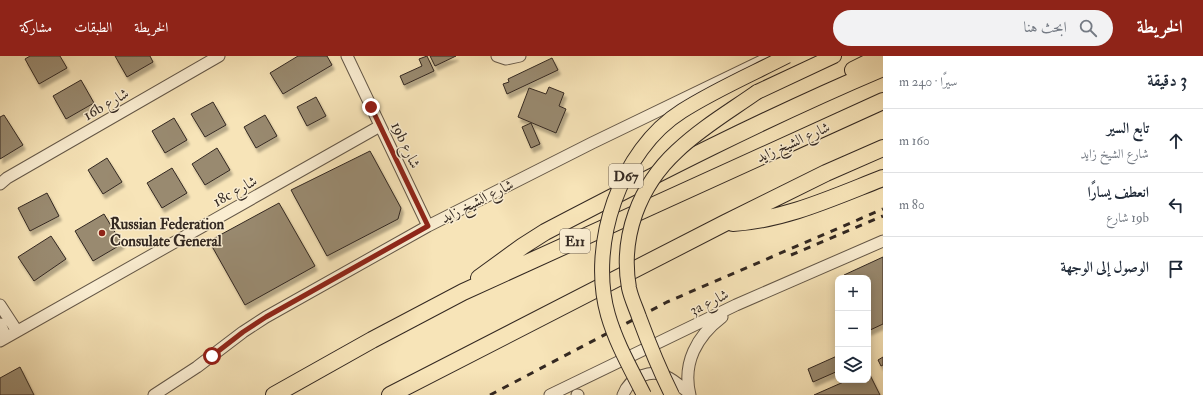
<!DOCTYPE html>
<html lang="ar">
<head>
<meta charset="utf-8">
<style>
	body { margin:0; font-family:"IM FELL Double Pica",Amiri,serif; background:#f2f2f3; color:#1f2937; direction:rtl }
	.controls { position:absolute; right:12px; bottom:12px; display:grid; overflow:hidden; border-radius:8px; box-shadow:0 2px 10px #0003 }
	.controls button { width:36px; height:36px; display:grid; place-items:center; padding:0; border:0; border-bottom:1px solid #e0e1e3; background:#fff; color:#1f2937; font:20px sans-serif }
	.stop { position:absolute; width:12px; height:12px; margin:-9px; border:3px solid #8f2418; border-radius:50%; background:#fff }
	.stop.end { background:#8f2418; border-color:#fff; box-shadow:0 1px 4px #0008 }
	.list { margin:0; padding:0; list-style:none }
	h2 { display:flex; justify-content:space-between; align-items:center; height:52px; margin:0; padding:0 16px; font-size:17px }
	h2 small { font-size:13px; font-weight:400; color:#747a83 }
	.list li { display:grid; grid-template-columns:26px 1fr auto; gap:12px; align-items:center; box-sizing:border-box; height:64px; padding:0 16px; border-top:1px solid #e0e1e3 }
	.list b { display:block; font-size:15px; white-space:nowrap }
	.list p { margin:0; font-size:13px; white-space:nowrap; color:#747a83 }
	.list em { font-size:13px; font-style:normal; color:#747a83 }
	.icon { flex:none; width:22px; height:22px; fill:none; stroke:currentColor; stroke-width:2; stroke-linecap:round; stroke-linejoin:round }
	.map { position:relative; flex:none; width:883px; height:339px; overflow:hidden; direction:ltr }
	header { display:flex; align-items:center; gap:24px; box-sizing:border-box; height:56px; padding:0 20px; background:#8f2418; color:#fff }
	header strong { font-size:19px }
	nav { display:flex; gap:22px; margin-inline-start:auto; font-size:14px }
	.search { width:280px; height:36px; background:#f2f2f3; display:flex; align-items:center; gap:10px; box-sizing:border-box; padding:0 14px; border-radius:22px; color:#747a83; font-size:15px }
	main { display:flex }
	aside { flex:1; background:#fff }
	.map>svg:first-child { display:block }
</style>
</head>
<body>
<header>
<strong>الخريطة</strong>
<div class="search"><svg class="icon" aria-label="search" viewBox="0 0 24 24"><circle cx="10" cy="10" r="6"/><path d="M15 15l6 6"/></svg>ابحث هنا</div>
<nav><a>الخريطة</a><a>الطبقات</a><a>مشاركة</a></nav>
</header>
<main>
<aside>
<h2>3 دقيقة<small>سيرًا · 240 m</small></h2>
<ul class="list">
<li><svg class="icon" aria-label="ahead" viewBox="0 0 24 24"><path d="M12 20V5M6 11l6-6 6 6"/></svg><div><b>تابع السير</b><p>شارع الشيخ زايد</p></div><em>160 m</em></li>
<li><svg class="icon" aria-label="left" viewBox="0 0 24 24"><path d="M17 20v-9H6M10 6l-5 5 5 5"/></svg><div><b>انعطف يسارًا</b><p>19b شارع</p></div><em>80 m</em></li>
<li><svg class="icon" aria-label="arrive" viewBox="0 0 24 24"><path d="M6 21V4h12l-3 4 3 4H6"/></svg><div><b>الوصول إلى الوجهة</b></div></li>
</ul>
</aside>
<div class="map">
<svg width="883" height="339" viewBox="0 0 883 339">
	<defs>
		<filter id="shadow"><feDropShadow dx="2.5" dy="4.5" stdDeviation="1" flood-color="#0004"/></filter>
	</defs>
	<rect width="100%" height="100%" fill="#f7e4b8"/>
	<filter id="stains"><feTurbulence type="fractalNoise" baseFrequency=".005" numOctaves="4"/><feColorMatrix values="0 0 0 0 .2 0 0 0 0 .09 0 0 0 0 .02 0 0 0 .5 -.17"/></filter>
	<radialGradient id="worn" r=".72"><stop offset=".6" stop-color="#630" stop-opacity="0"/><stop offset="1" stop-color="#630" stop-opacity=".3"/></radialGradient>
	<path fill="#998a70" stroke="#332821" filter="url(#shadow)" d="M 30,0 L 60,0 L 67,12 L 39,28 L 25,3 Z
		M 115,0 L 150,0 L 153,6 L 127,21 Z
		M 298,0 L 327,0 L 332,9 L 283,38 L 270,17 Z
		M 427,0 L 434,15 L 404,29 L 400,20 L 422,10 L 419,3 Z
		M 430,0 L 456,0 L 435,10 Z
		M 552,2 L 558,14 L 507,38 L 503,28 L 509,26 L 508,23 Z
		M 81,24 L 94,47 L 66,63 L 53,40 Z
		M 549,31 L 564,37 L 559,50 L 566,53 L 556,77 L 518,61 L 529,32 L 546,38 Z
		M 316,41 L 326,60 L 307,70 L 297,51 Z
		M 213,46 L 226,69 L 205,81 L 191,58 Z
		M 4,59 L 23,89 L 0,103 L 0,61 Z
		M 265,59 L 277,80 L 256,92 L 244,71 Z
		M 174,62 L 187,84 L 165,97 L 152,75 Z
		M 531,67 L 540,88 L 531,92 L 522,71 Z
		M 217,92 L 230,114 L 205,129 L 192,108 Z
		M 370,95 L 401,152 L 398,163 L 327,200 L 291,134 Z
		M 107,102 L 122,126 L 103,138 L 88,114 Z
		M 172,112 L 187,137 L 162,152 L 147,127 Z
		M 47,137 L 59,160 L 30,175 L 18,152 Z
		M 279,147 L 315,210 L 245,249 L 209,185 Z
		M 104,158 L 122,188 L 93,205 L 75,175 Z
		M 51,180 L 66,203 L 34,225 L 18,201 Z
		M 883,201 L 883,268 L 868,275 L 868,222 L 845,222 L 844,219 Z
		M 837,300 L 838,315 L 813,326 L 808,313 Z
		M 883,301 L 883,309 L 881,310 L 878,304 Z
		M 20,311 L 34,339 L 0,339 L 0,322 Z
		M 868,315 L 880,339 L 814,339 L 848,324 L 868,324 Z"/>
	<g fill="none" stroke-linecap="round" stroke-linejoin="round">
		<g stroke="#645747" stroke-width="13">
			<path id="minor" d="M 347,0 L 428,170
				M 497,0 L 506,3 L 520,0
				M 0,128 L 7,122 L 219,0
				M 0,249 L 17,275
				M 0,268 L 6,281
				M 0,285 L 380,70
				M 154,339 L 197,311 L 243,276 L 266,261 L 428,170 L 592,87 L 772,0
				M 550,339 L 736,249 L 883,185
				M 577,339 L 578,339
				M 623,339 C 630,321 652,311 669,322 C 676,326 683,332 689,337
				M 690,339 C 682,307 697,280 722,261"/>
		</g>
		<g stroke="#332821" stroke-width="16">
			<path id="major" d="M 757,36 L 834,0"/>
		</g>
		<g stroke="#332821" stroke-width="18">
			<path id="highway" d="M 853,14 L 881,0
				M 733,167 C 785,164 834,141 883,122
				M 479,222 L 523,190 L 545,176 C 656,118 767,61 883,12
				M 274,339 L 372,284 L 463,236 L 883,45
				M 390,339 L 725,167 L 826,117 L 883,92"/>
		</g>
		<use href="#minor" stroke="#faedd1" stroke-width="11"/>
		<use href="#major" stroke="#f7e4b8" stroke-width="14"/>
		<use href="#highway" stroke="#f7e4b8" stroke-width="16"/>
		<path stroke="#332821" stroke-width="3" stroke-dasharray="7 7" stroke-linecap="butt" d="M 791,199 L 883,160
			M 490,339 L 667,246 L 883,153"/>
		<g stroke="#332821" stroke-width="16" stroke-linecap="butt">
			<path id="major-bridge" d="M 644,339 C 631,313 616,287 608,259 C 588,189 620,94 682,55 C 715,34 752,18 787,0
				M 672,339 C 659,313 649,288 639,261 C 636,252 631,242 629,232 C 620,181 639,130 677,95 C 701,72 730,55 757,36"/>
		</g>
		<use href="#major-bridge" stroke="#f7e4b8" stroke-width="14"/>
	</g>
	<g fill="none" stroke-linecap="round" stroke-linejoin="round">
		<path stroke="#8f2418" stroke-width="5" d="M 212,300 L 243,276 L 266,261 L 428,170 L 371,51"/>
	</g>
	<circle fill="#8f2418" stroke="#faedd1" stroke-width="1.5" cx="102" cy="177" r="4"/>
	<g text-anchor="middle" stroke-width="3" stroke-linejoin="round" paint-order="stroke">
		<g fill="#faedd1" stroke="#6f6356" stroke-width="1">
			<rect x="609" y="108" width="34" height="24" rx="3"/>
			<rect x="560" y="173" width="30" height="24" rx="3"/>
		</g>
		<g font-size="14" font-weight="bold" fill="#332821">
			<text x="626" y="125">D67</text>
			<text x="575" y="190">E11</text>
		</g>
		<g font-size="15" fill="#332821" stroke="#faedd1">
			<text transform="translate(106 48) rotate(-30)" y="5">16b شارع</text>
			<text transform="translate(793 86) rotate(-24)" y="5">شارع الشيخ زايد</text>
			<text transform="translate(406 89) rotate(65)" y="5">19b شارع</text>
			<text transform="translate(235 135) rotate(-29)" y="5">18c شارع</text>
			<text transform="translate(477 145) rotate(-27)" y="5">شارع الشيخ زايد</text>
			<text transform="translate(709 246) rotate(-26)" y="5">3a شارع</text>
		</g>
		<g font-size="15" font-weight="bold" fill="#332821" stroke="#faedd1" text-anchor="start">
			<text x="110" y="173">Russian Federation<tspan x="110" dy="17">Consulate General</tspan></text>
		</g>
	</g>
	<rect width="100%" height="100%" filter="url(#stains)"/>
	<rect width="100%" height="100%" fill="url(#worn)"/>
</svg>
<div class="controls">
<button>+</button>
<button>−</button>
<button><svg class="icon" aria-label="layers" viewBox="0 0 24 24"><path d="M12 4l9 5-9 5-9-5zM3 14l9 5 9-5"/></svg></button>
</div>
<div class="stop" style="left:212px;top:300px"></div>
<div class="stop end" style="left:371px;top:51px"></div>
</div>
</main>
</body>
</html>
